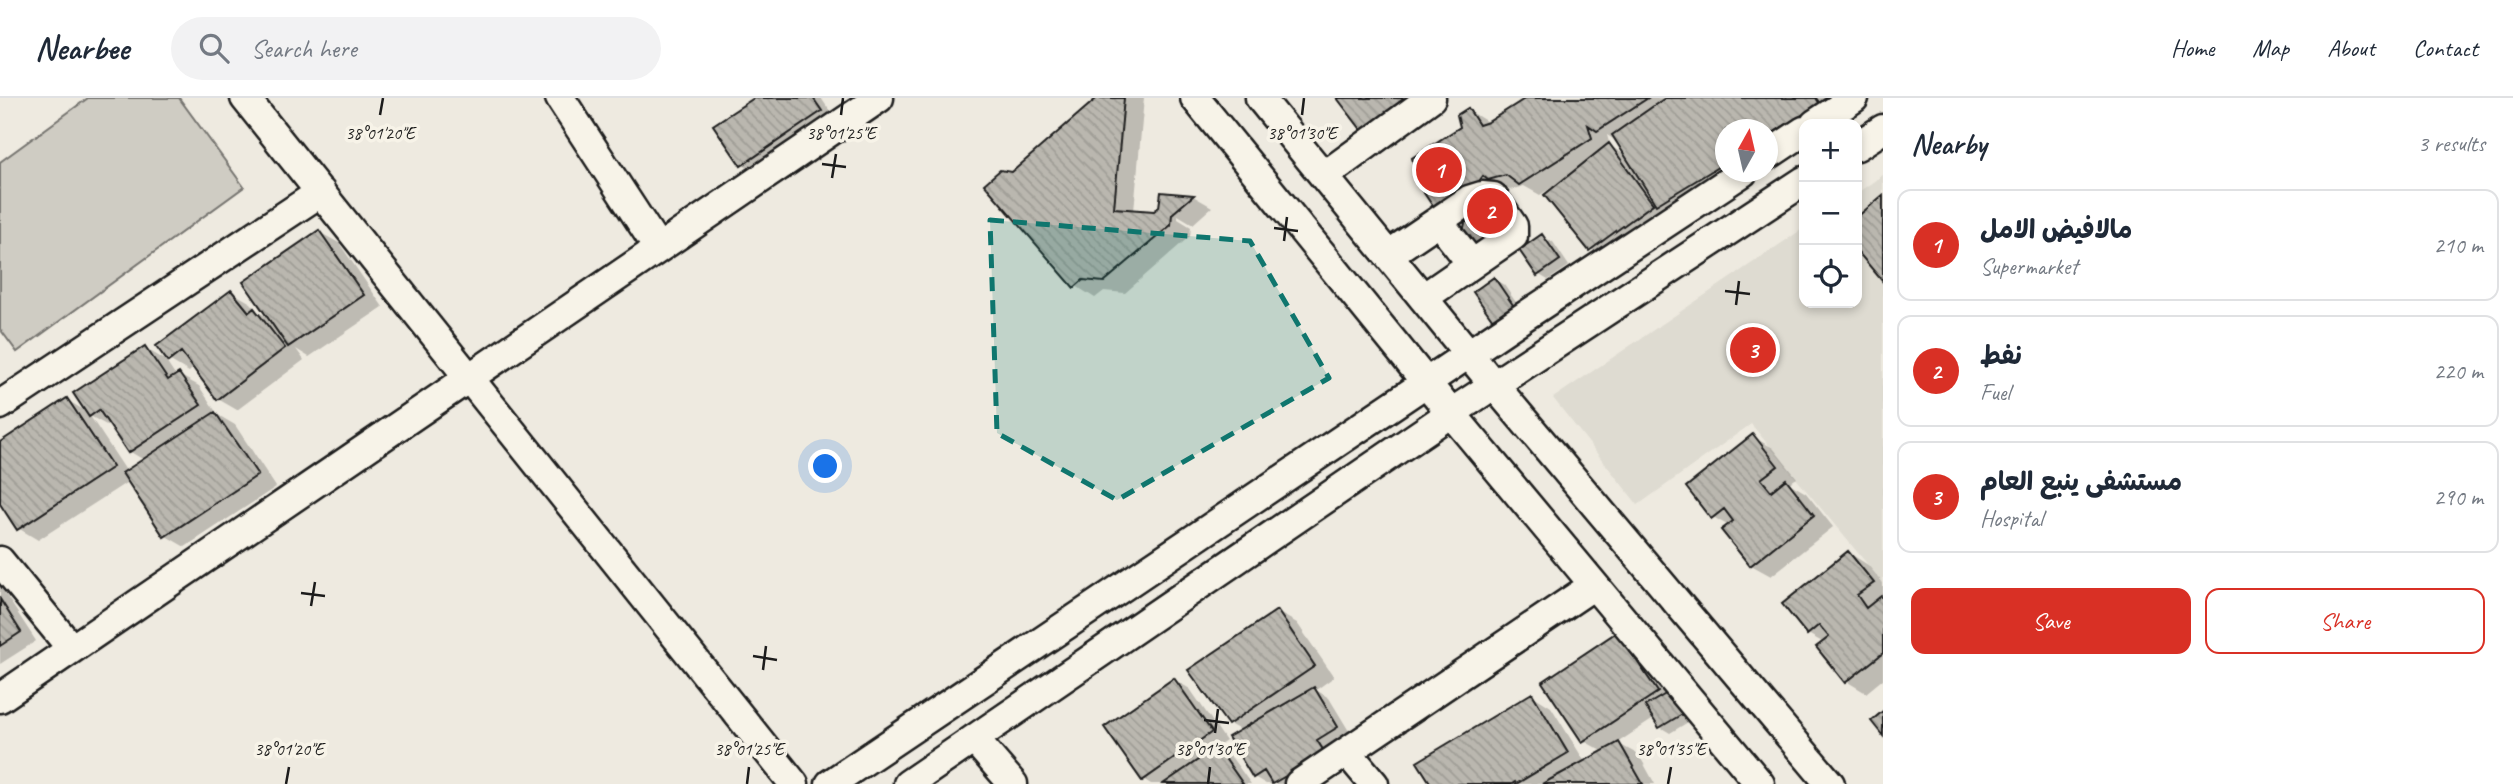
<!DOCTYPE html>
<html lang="en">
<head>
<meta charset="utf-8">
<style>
	body { margin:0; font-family:Caveat,"Playpen Sans Arabic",sans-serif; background:#f2f2f3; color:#1f2937 }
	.controls { position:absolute; right:21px; top:21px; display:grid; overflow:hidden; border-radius:14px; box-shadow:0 4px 10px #0003 }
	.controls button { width:63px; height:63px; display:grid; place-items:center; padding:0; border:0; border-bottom:2px solid #e0e1e3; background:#fff; color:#1f2937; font:35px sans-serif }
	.compass { position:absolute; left:1715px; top:21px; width:63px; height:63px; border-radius:50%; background:#fff; box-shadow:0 4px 10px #0003; rotate:8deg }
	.you { position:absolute; left:826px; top:369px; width:24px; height:24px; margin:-18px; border:5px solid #fff; border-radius:50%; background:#1a73e8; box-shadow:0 0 0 10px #1a73e833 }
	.badge { display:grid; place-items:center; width:46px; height:46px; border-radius:50%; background:#d93025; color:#fff; font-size:23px; font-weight:700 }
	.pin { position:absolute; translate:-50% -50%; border:4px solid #fff; box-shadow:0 2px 7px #0006 }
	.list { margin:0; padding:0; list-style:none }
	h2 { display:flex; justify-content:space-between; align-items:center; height:91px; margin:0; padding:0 28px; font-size:30px }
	h2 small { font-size:23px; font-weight:400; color:#747a83 }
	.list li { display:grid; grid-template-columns:46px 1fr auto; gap:21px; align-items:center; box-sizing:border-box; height:112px; margin:0 14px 14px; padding:0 14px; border:2px solid #e0e1e3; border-radius:14px }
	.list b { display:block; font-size:26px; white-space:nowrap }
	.list p { margin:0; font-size:23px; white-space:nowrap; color:#747a83 }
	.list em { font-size:23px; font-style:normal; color:#747a83 }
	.actions { display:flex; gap:14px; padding:21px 28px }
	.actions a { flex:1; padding:16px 0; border:2px solid #d93025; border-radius:14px; text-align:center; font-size:24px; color:#d93025 }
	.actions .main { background:#d93025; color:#fff }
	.icon { flex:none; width:38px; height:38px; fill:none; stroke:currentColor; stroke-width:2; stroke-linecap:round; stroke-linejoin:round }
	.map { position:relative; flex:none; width:1883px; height:686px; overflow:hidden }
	header { display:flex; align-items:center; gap:42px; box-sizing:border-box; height:98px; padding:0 35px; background:#fff; border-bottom:2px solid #e0e1e3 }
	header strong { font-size:33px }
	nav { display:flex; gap:38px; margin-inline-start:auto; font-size:24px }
	.search { width:490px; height:63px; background:#f2f2f3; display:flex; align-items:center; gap:18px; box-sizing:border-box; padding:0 24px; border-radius:38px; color:#747a83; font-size:26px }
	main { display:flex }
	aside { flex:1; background:#fff }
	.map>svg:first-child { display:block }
</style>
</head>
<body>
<header>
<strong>Nearbee</strong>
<div class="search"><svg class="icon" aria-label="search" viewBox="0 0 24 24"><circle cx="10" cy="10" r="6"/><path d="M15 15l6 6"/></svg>Search here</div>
<nav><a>Home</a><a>Map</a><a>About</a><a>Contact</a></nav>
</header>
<main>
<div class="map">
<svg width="1883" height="686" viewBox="0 0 1883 686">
	<defs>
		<pattern id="building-back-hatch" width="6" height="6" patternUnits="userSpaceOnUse" patternTransform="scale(1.75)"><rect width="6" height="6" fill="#bab7af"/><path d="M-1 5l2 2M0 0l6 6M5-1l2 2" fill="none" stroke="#9f9d96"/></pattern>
	</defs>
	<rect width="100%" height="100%" fill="#eeeae0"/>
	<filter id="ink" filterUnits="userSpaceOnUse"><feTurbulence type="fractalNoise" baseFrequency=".0143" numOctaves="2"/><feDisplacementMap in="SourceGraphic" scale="14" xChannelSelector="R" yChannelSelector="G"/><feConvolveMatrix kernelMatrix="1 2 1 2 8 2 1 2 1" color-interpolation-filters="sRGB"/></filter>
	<g filter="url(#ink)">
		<path fill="#dedbd1" d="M 1883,77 L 1883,485 L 1751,326 L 1638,407 L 1553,300 L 1804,130 L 1804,205 L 1857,205 L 1857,95 Z"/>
		<path fill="#cfccc3" stroke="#767470" stroke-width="2" d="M 88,0 L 179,0 L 244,89 L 17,254 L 0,231 L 0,64 Z"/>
		<path fill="#0003" fill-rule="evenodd" d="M 757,0 L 821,0 L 836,22 L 758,76 L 743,67 Z
			M 1100,0 L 1144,0 L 1134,113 L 1155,115 L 1161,110 L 1162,96 L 1193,98 L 1212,109 L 1193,126 L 1178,117 L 1178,121 L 1191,129 L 1190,138 L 1125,195 L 1104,193 L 1095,200 L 1076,188 L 1012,75 Z
			M 1529,0 L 1842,0 L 1768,61 L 1768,32 L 1726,32 L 1726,74 L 1677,117 L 1663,109 L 1667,115 L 1606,160 L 1591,151 L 1552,89 L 1540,97 L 1524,88 L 1510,92 L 1503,88 L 1484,113 L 1480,150 L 1470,143 L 1467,125 L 1459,127 L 1439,115 L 1468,12 L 1489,25 ZM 1607,37 L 1618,44 L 1627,58 L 1610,48 Z
			M 319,134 L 339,145 L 383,209 L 309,259 L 296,251 L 304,262 L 237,312 L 218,301 L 194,269 L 189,274 L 169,262 L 232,194 L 251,205 L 258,214 L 271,221 Z
			M 1542,138 L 1553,144 L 1569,168 L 1548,182 L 1538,176 Z
			M 1494,181 L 1504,187 L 1524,216 L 1496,223 Z
			M 145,250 L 165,262 L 176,279 L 179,277 L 199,288 L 218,317 L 235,327 L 276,389 L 185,449 L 166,438 L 129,383 L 38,442 L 18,430 L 0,402 L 0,346 L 67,302 L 87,314 ZM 90,318 L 110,329 L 112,328 L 129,353 L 144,362 L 127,374 Z
			M 1753,339 L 1773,350 L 1797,380 L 1789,385 L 1806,395 L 1833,429 L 1771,478 L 1751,467 L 1729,428 L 1713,419 Z
			M 1849,455 L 1868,467 L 1883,485 L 1883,581 L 1866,595 L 1846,583 L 1824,545 L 1808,536 Z
			M 0,488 L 36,543 L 0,566 Z
			M 1277,514 L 1297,525 L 1334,579 L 1316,592 L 1329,600 L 1352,638 L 1301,686 L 1266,686 L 1254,679 L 1242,633 L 1229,626 Z
			M 1618,536 L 1698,618 L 1670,635 L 1660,629 L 1655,620 L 1617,645 L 1639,657 L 1655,686 L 1433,686 L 1532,597 L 1551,609 L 1585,664 L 1604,654 L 1584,643 Z
			M 1175,582 L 1190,591 L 1226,643 L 1216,650 L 1232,660 L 1251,686 L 1151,686 L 1143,681 Z"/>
		<path fill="url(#building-back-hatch)" stroke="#1c1c1c" stroke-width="2" d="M 754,0 L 813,0 L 822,13 L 741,68 L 713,27 Z
			M 1097,0 L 1124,0 L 1114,110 L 1154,113 L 1159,109 L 1161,94 L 1194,97 L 1172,116 L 1171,127 L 1104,184 L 1083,182 L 1074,190 L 984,86 L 1000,72 L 1012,74 Z
			M 1337,0 L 1408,0 L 1363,34 Z
			M 1526,0 L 1648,0 L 1597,33 L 1588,27 L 1592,40 L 1519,87 L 1506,77 L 1488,82 L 1483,78 L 1458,111 L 1438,116 L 1420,89 L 1412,60 L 1460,29 L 1457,17 L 1468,10 L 1479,27 L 1488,24 Z
			M 1665,0 L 1816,0 L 1820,6 L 1768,38 L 1768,32 L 1726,32 L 1726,64 L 1656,107 L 1612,37 Z
			M 1609,45 L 1653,106 L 1589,153 L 1544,97 Z
			M 1883,97 L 1883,184 L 1857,153 L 1857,119 Z
			M 1485,112 L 1503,131 L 1479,145 L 1469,145 L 1462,138 L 1465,125 Z
			M 319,132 L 364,197 L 288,249 L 243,184 Z
			M 1542,136 L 1560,162 L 1537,178 L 1519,152 Z
			M 1494,179 L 1515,210 L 1495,225 L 1473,194 Z
			M 231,192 L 249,214 L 254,210 L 285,250 L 217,302 L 181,254 L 168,264 L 156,248 Z
			M 145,248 L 168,282 L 179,275 L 201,307 L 128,355 L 99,312 L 89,319 L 73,295 Z
			M 67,300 L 113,369 L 17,432 L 0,406 L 0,344 Z
			M 215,314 L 258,377 L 164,439 L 122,375 Z
			M 1753,336 L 1778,368 L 1761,381 L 1771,393 L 1786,381 L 1814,417 L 1750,468 L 1721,432 L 1733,423 L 1724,411 L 1711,421 L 1686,389 Z
			M 1848,453 L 1874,485 L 1857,497 L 1866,510 L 1881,498 L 1883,500 L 1883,555 L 1845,585 L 1816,549 L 1829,539 L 1819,527 L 1807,537 L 1782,506 Z
			M 0,501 L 21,534 L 0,548 Z
			M 1277,512 L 1315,568 L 1228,627 L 1188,572 Z
			M 1617,534 L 1658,594 L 1582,644 L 1542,584 Z
			M 1174,580 L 1212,634 L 1142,683 L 1104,629 Z
			M 1314,589 L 1338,629 L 1317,642 L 1325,655 L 1272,686 L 1264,673 L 1253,680 L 1228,639 Z
			M 1676,590 L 1689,612 L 1659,630 L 1645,608 Z
			M 1532,595 L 1568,655 L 1516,686 L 1515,684 L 1512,686 L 1431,686 L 1417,664 Z
			M 1883,613 L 1883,638 L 1871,623 Z
			M 1619,644 L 1643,686 L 1542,686 Z
			M 1217,649 L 1243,686 L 1163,686 Z"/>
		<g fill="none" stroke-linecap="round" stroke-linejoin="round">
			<g stroke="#1c1c1c" stroke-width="33">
				<path id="minor" d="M 245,0 L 794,686
					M 560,0 L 658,150
					M 1195,0 L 1451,315 L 1804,83
					M 1260,0 L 1494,287 L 1830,686
					M 1815,26 L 1854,0
					M 1857,48 L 1883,31
					M 1768,57 L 1804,33
					M 1324,78 L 1431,0
					M 1438,123 L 1472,166
					M 1388,157 L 1469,102 L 1482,98 L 1493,99 L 1513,128 L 1513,138 L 1423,200
					M 0,307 L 321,94
					M 0,463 L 72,551
					M 0,600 L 879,0
					M 974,641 L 1013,686
					M 1347,654 L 1374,686
					M 830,686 L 1519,222 L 1743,74
					M 908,686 L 1451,315 L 1760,686
					M 1299,686 L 1594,487"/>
			</g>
			<use href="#minor" stroke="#f7f3e8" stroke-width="28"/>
		</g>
	</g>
	<path fill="#0f766e" fill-opacity="0.2" stroke="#0f766e" stroke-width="5" stroke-dasharray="14 9" stroke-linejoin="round" d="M 990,122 L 1250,143 L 1329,280 L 1117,402 L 997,335 Z"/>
	<path fill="none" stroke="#1c1c1c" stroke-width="2.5" d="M 380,17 L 383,0M 841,17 L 843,0M 1302,17 L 1304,0M 822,66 L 846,69M 832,80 L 836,56M 1274,130 L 1298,133M 1284,143 L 1287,119M 1725,193 L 1750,196M 1736,207 L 1739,183M 301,495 L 325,498M 311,508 L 315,484M 753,558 L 777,562M 763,572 L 766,548M 1204,622 L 1229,625M 1215,635 L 1218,611M 286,686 L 289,669M 747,686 L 749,669M 1208,686 L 1210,669M 1668,686 L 1671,669"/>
	<g font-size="18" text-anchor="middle" fill="#1c1c1c" stroke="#f7f3e8" stroke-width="7" stroke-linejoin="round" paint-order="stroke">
		<text x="380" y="41">38°01'20"E</text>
		<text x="841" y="41">38°01'25"E</text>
		<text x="1302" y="41">38°01'30"E</text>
		<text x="289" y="657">38°01'20"E</text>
		<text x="749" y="657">38°01'25"E</text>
		<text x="1210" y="657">38°01'30"E</text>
		<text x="1671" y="657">38°01'35"E</text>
	</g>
</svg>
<div class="controls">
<button>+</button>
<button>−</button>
<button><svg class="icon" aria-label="locate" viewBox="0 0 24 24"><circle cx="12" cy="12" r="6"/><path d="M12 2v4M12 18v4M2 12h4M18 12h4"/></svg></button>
</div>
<svg class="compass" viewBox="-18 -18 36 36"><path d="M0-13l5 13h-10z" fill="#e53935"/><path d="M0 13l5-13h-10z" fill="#747a83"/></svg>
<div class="you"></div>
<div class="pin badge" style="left:1439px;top:72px">1</div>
<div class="pin badge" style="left:1490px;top:113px">2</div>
<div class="pin badge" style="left:1753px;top:252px">3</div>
</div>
<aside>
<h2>Nearby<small>3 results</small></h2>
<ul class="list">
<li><span class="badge">1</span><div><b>مالافيض الامل</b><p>Supermarket</p></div><em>210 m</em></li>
<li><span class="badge">2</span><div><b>نفط</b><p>Fuel</p></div><em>220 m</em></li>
<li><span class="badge">3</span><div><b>مستشفى ينبع العام</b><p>Hospital</p></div><em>290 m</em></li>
</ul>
<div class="actions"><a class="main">Save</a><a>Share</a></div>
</aside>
</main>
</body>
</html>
